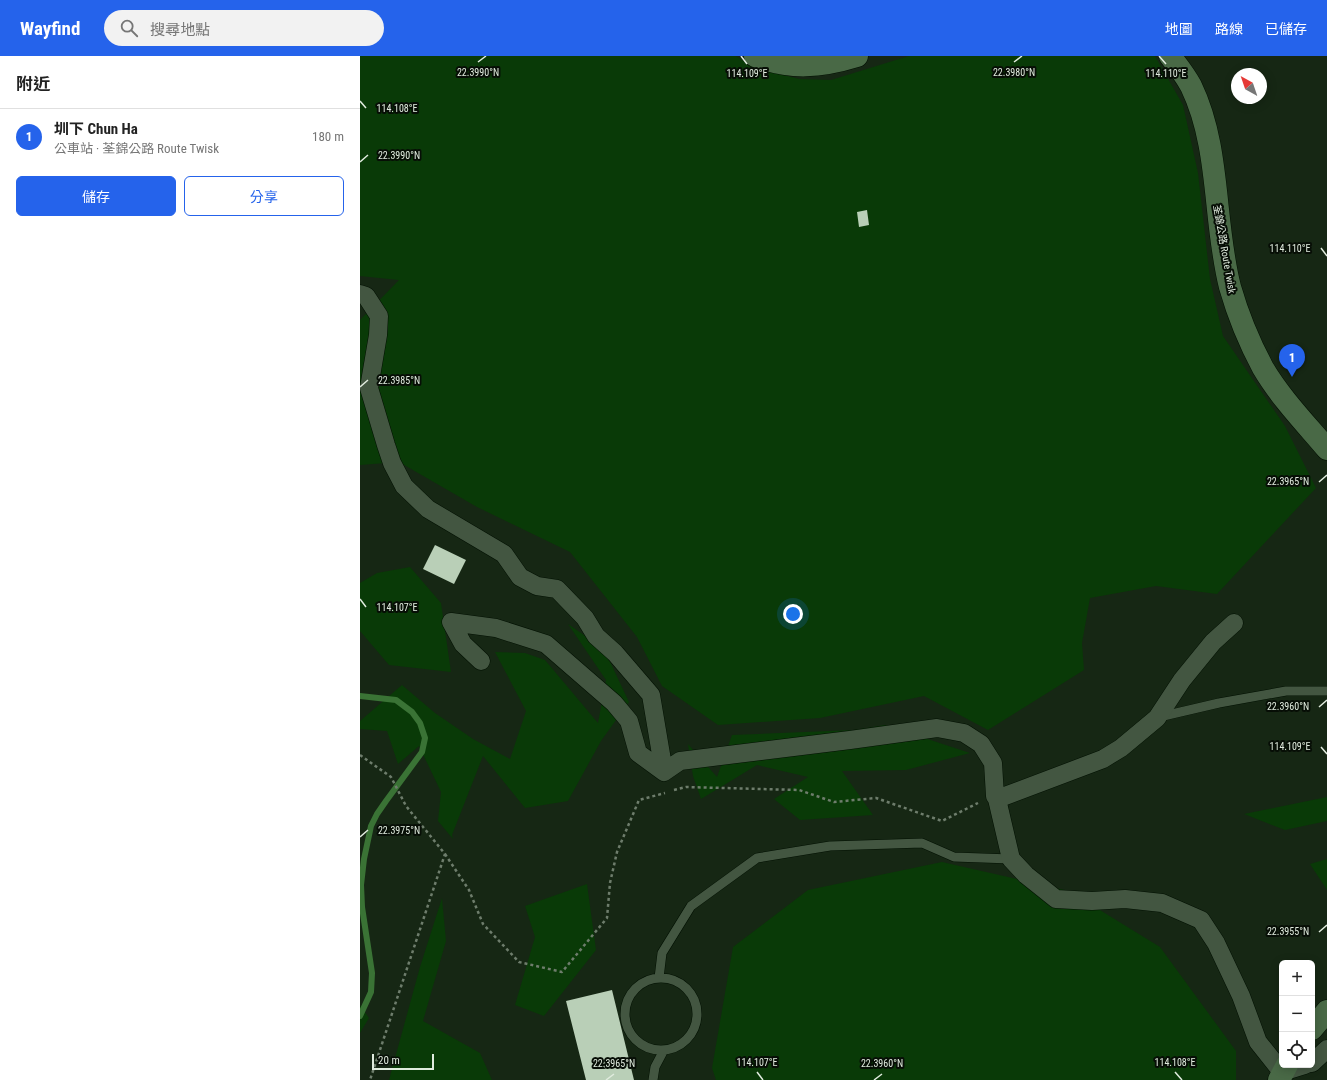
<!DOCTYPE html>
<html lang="zh-TW">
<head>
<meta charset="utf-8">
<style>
	body { margin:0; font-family:"Roboto Condensed","Noto Sans TC",sans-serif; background:#f2f2f2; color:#222 }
	.controls { position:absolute; right:12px; bottom:12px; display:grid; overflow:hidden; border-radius:6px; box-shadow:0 2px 10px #0003 }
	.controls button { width:36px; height:36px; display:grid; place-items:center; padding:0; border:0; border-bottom:1px solid #e0e0e0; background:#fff; color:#222; font:20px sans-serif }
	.compass { position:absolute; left:871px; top:12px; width:36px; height:36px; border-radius:50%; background:#fff; box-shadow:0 2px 10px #0003; rotate:320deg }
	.scale { position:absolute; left:12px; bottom:10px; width:62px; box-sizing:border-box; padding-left:4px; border:2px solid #e0ebde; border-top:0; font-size:11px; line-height:14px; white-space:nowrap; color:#e0ebde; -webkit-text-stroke:3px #070e06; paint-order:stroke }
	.you { position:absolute; left:433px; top:558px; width:14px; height:14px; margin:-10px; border:3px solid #fff; border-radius:50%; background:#1a73e8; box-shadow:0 0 0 6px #1a73e833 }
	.badge { display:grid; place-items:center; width:26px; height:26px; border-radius:50%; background:#2563eb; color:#fff; font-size:13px; font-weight:700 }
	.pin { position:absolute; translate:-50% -33px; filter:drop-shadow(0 1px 2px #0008) }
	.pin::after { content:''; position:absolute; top:21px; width:14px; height:12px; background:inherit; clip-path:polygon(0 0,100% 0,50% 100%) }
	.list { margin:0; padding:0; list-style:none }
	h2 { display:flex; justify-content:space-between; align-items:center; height:52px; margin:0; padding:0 16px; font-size:17px }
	h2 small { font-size:13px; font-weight:400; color:#767676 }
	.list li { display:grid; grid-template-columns:26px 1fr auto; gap:12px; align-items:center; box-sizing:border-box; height:56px; padding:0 16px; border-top:1px solid #e0e0e0 }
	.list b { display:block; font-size:15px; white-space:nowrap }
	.list p { margin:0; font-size:13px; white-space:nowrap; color:#767676 }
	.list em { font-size:13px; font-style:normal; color:#767676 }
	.actions { display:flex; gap:8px; padding:12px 16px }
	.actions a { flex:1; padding:9px 0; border:1px solid #2563eb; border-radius:6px; text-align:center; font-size:14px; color:#2563eb }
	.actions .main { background:#2563eb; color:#fff }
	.icon { flex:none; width:22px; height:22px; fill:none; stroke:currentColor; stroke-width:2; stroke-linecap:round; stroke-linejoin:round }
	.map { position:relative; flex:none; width:967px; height:1024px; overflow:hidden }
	header { display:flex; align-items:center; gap:24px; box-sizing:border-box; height:56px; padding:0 20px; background:#2563eb; color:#fff }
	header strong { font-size:19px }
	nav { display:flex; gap:22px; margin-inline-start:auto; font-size:14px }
	.search { width:280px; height:36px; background:#f2f2f2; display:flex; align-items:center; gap:10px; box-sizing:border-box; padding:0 14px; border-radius:22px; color:#767676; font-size:15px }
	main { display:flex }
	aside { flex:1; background:#fff }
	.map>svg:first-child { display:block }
</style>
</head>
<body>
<header>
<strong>Wayfind</strong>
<div class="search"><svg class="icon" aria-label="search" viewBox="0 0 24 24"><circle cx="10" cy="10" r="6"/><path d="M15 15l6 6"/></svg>搜尋地點</div>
<nav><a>地圖</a><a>路線</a><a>已儲存</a></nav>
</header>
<main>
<aside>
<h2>附近<small></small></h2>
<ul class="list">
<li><span class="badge">1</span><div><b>圳下 Chun Ha</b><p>公車站 · 荃錦公路 Route Twisk</p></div><em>180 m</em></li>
</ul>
<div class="actions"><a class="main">儲存</a><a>分享</a></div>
</aside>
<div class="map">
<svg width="967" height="1024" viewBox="0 0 967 1024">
	<rect width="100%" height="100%" fill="#162714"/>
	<path fill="#093a07" d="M 0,0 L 376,0 L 393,11 L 439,23 L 471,24 L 549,0 L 795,0 L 823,49 L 838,117 L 850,223 L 863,280 L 925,370 L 956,432 L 857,538 L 796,530 L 730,542 L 722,587 L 724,614 L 628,674 L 564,640 L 460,662 L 358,669 L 302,630 L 277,581 L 210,496 L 117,451 L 39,406 L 0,409 L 0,264 L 39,224 L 0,220 Z
		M 50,511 L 81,547 L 91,616 L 29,609 L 0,575 L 0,527 L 17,517 Z
		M 208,568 L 244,593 L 269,646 L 241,685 L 208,745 L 165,752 L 123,700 L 92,779 L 93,783 L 78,765 L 81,736 L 59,690 L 38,708 L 27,675 L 0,673 L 0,665 L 42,629 L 75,657 L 113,683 L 150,703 L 166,655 L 135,596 L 165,597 L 185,604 L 238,667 L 246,624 Z
		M 525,669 L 610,697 L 546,714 L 482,715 L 513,759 L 440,764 L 414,743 L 448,721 L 397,709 L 341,743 L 333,720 L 328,688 L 357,721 L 372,679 L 494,674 Z
		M 967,741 L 967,765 L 925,774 L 884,758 Z
		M 967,803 L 967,834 L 950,808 Z
		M 582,806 L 709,835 L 800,891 L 876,995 L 876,1024 L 356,1024 L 352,1012 L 373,891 L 448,834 Z
		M 227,828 L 236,894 L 184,960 L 155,949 L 175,881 L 165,850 Z
		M 82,842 L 86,885 L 63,965 L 120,997 L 132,1024 L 29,1024 L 60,911 Z
		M 0,949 L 9,962 L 0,977 Z"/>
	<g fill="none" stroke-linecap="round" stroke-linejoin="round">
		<path stroke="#3a7335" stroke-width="6" d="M 0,640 L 36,644 L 52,656 L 60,667 L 65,682 L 62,696 L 26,745 L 17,758 L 11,770 L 4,803 L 1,829 L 2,851 L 12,917 L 11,936 L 0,960"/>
	</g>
	<path fill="#b9cfb7" d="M 507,154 L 509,169 L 499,171 L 497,156 Z
		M 75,489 L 106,504 L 94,528 L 63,513 Z
		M 252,934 L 274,1024 L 226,1024 L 206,945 Z"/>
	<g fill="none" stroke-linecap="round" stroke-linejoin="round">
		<g stroke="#021002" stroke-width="10">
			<path id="lane" d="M 799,661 L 859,647 L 926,635 L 967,635
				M 299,922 L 302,897 L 331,850 L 397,802 L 470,790 L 562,787 L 594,801 L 651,803
				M265 958a36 36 0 1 1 72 0a36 36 0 1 1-72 0Z
				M 293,1024 L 295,1011 L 304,994"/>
		</g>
		<g stroke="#021002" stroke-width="19">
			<path id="street" d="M 0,238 L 6,240 L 19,260 L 18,279 L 9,332 L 26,389 L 32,407 L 44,430 L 68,453 L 144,498 L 160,521 L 177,530 L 197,533 L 225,562 L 236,580 L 255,597 L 291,639 L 304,716
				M 121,605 L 103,588 L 91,566 L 136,572 L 186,588 L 254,647 L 269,665 L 278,697 L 304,716 L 320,705 L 490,684 L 577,672 L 604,677 L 621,688 L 633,707 L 635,740 L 637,743 L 651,803 L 666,819 L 696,843 L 732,845 L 765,843 L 802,847 L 841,864 L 856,887 L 881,940 L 898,986 L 922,1016 L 945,1009
				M 637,743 L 743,703 L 761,692 L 797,662 L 822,624 L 853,586 L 874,567
				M 952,1007 L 967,993"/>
		</g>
		<g stroke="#021002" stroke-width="23">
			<path id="secondary" d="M 395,0 C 431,14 461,11 497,0
				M 810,0 C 818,10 825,19 831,30 C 861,92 853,165 870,231 C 878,259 889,286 903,312 C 920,341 945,367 967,393
				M 952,973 L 967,955
				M 919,1024 L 927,1009"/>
		</g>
		<path stroke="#6e7d6c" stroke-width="2.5" stroke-dasharray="3 3" stroke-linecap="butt" d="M 0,699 L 31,721 L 46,750 L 85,798 L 10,1024
			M 314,734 L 326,731 L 439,734 L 474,746 L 516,742 L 582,765 L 618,747
			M 85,798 L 109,834 L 123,868 L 159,906 L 202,916 L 247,862 L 250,827 L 257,796 L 279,744 L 305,737"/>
		<use href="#lane" stroke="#435641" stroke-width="9"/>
		<use href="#street" stroke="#435641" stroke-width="18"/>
		<use href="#secondary" stroke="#496946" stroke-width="22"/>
	</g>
	<path fill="none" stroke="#e0ebde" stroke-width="1.5" d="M 381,0 L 387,8M 799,0 L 806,8M 118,6 L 126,0M 654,6 L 662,0M 0,45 L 6,52M 0,106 L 8,99M 961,192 L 967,200M 0,331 L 8,324M 959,426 L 967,419M 0,543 L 6,551M 959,651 L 967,644M 961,691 L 967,698M 0,781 L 8,774M 959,876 L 967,869M 397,1016 L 403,1024M 815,1016 L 822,1024M 246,1024 L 254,1018M 514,1024 L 522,1018"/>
	<g text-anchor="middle" stroke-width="4" stroke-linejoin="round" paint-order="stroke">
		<g font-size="10" fill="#e0ebde" stroke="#070e06">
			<text transform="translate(865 193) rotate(80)" y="4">荃錦公路 Route Twisk</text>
		</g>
	</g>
	<g font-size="10" text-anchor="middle" fill="#e0ebde" stroke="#070e06" stroke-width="4" stroke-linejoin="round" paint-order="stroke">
		<text x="118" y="20">22.3990°N</text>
		<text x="654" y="20">22.3980°N</text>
		<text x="387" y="21">114.109°E</text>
		<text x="806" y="21">114.110°E</text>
		<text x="37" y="56">114.108°E</text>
		<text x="39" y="103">22.3990°N</text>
		<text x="930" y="196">114.110°E</text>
		<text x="39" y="328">22.3985°N</text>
		<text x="928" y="429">22.3965°N</text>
		<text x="37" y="555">114.107°E</text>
		<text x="928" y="654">22.3960°N</text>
		<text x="930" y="694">114.109°E</text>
		<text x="39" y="778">22.3975°N</text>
		<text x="928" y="879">22.3955°N</text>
		<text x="397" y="1010">114.107°E</text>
		<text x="815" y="1010">114.108°E</text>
		<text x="254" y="1011">22.3965°N</text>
		<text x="522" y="1011">22.3960°N</text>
	</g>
</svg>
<div class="controls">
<button>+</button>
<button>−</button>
<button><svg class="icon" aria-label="locate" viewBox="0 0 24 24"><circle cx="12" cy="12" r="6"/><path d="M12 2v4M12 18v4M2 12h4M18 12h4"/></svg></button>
</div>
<svg class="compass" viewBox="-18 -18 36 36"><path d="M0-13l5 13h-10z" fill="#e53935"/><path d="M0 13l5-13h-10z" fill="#767676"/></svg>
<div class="scale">20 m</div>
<div class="you"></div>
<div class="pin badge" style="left:932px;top:321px">1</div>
</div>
</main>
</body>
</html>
